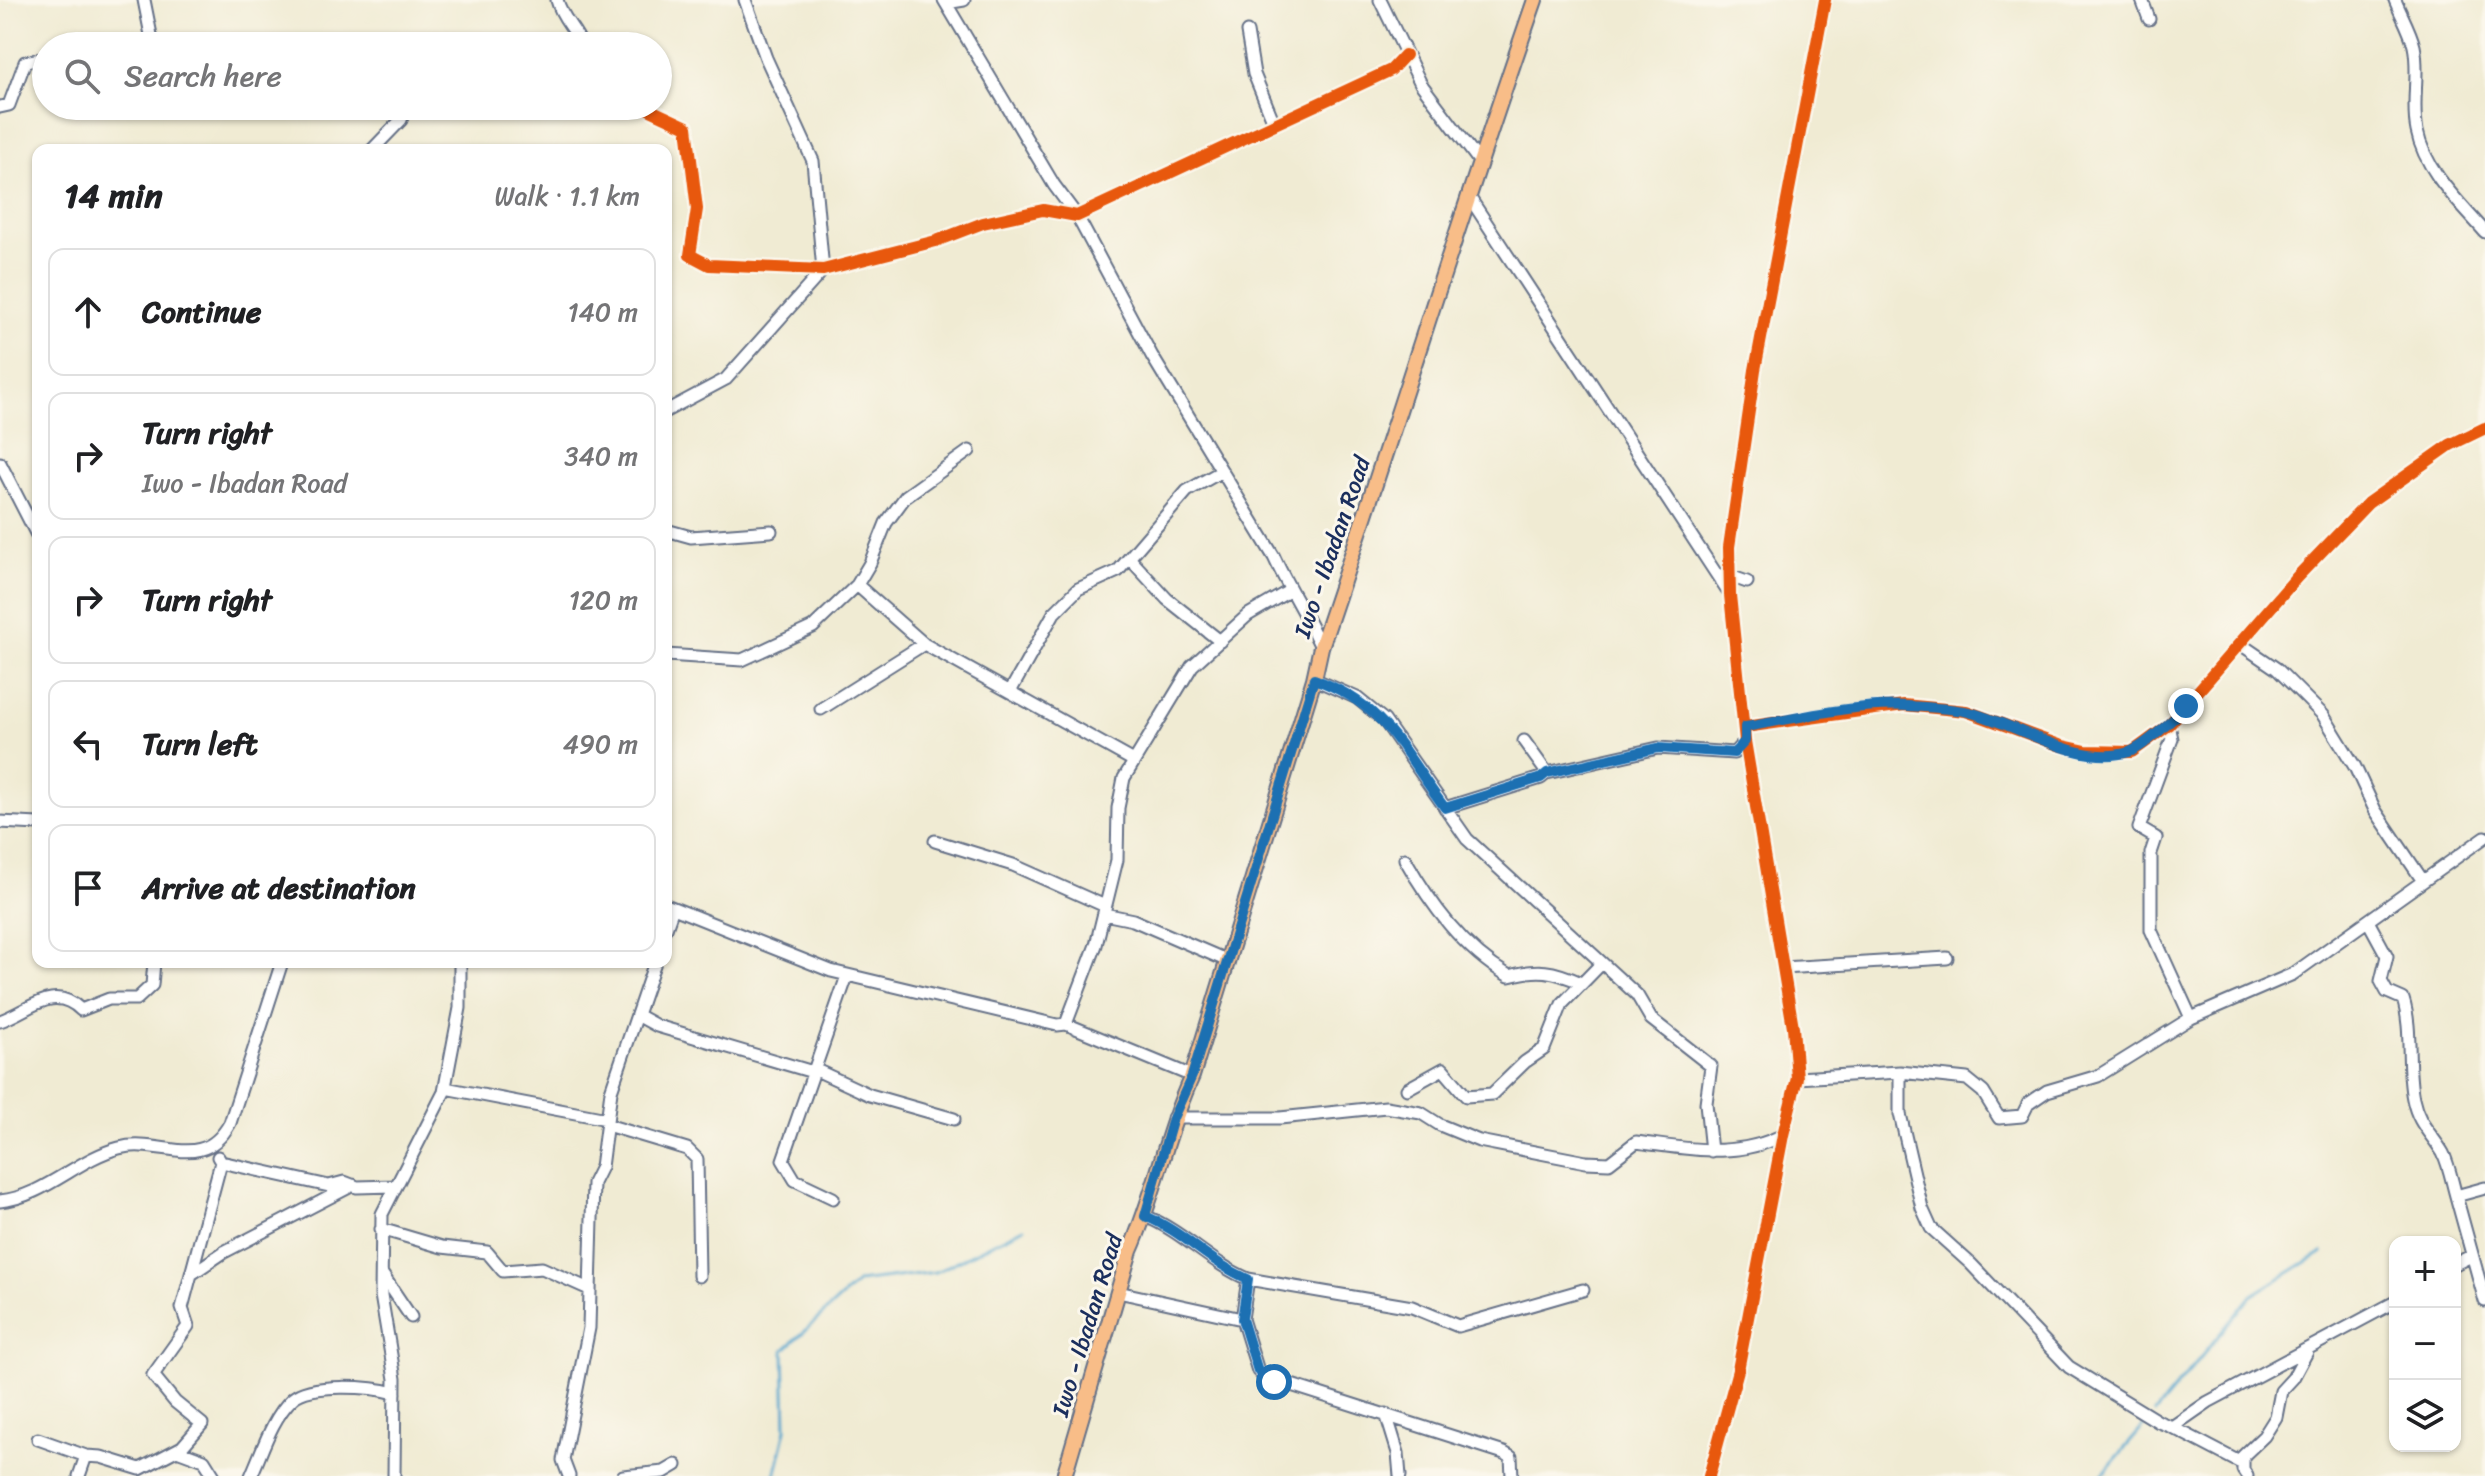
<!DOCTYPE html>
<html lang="en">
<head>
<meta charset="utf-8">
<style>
	body { margin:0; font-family:Sriracha,sans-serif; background:#f6f6f6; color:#202124 }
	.controls { position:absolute; right:24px; bottom:24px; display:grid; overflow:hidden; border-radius:16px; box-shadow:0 2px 6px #0004 }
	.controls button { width:72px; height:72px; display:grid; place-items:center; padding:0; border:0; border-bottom:2px solid #e0e0e0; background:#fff; color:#202124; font:40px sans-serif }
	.stop { position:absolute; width:24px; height:24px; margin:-18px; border:6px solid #1f6fb2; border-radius:50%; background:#fff }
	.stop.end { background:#1f6fb2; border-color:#fff; box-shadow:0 2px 8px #0008 }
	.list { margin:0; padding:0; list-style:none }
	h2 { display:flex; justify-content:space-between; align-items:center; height:104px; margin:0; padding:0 32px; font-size:34px }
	h2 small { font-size:26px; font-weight:400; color:#757577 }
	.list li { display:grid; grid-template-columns:52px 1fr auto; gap:24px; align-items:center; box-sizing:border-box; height:128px; margin:0 16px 16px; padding:0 16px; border:2px solid #e0e0e0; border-radius:16px }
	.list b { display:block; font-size:30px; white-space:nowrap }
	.list p { margin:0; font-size:26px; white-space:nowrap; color:#757577 }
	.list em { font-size:26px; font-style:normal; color:#757577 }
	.icon { flex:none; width:44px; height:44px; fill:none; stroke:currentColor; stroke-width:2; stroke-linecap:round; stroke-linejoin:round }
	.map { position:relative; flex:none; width:2485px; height:1476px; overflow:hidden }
	.search { position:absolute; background:#fff; box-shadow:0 2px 6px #0004; left:32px; top:32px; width:640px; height:88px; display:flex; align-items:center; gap:20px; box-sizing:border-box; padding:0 28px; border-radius:44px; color:#757577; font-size:30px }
	.panel { position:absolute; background:#fff; box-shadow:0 2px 6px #0004; left:32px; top:144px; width:640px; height:824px; border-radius:16px }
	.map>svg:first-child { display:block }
</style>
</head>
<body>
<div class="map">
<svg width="2485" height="1476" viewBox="0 0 2485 1476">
	<rect width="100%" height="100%" fill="#fbf7ec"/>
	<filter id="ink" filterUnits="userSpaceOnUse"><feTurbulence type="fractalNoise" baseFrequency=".0125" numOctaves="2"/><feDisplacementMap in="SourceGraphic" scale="16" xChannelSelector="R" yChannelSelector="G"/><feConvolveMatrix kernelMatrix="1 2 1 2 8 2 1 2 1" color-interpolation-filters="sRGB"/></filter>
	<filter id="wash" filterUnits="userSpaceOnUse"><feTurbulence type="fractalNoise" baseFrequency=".006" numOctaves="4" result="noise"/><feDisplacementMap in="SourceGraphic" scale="32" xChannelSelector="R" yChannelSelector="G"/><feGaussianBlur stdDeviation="1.8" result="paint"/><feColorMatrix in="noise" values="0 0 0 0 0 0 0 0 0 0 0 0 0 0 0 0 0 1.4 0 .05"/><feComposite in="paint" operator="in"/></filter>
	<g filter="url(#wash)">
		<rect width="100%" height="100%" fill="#f0ebd3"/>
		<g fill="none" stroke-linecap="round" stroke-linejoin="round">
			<path stroke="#52a4cd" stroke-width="3" d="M 2155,1413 L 2251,1296 L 2323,1252
				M 775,1476 L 786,1429 L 784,1350 L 858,1282 L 936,1272 L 1024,1228
				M 2101,1476 L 2150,1419"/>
		</g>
	</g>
	<g filter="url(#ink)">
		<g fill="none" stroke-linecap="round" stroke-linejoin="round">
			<g stroke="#667187" stroke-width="15">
				<path id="minor" d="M 557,0 C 562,19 575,28 582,46
					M 944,0 L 1054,185 L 1077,216 L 1152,356 L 1274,557 C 1288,588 1306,615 1321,647
					M 1380,0 L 1421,84 L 1479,161
					M 2142,0 L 2149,19
					M 2395,0 C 2401,15 2410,30 2414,46 C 2420,73 2411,103 2417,131 C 2425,171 2459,202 2485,232
					M 946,3 L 964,0
					M 1247,32 L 1254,74 L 1274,123
					M 117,46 L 152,40 L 144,0
					M 642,106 L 687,127 L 697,209 L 690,255 L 709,265 L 823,270 L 936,241 L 983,223 L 1043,210 L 1077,216 L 1391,70 L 1405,55
					M 0,107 L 9,105 L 25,62 L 46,58
					M 372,150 L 401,120 L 406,106
					M 1468,195 L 1730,595
					M 666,411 L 726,379 L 823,270 L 813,161 L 766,58 L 745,0
					M 0,463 L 38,537
					M 666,530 L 691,537 L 771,531
					M 1131,560 L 1167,599 L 1220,641
					M 1730,576 L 1747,582
					M 857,585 L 924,644 L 1134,761
					M 2239,643 L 2277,669 L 2323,715 L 2355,767 L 2375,810 L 2423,881
					M 666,655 L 742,660 L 813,627 L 857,585 L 870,563 L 886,523 L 906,496 L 969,451
					M 1314,679 L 1357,698 L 1384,720 L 1467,839 L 1637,995 L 1651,1019 L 1711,1066 L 1706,1103 L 1711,1151
					M 1011,690 L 1054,613 L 1078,589 L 1118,571 L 1187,491 L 1222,471
					M 821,709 L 924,644
					M 2169,725 L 2172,739 L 2139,828 L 2156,838 L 2151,853 L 2151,930 L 2191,1018
					M 1745,727 L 1904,705 L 1966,711 L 2059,745 L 2086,751 L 2132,752 L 2169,725 L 2297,577 L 2368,503 L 2450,445 L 2485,428
					M 1524,741 L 1547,773
					M 1445,808 L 1541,778 L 1547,773 L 1658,748 L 1734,753 L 1745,741
					M 0,822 L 38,824
					M 935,841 L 1013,865 L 1105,906
					M 1405,859 C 1431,905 1463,949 1509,976 C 1538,968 1553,970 1581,983
					M 666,905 L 831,971 L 1057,1025 L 1066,1024 L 1192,1076
					M 1104,914 L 1133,920 L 1228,961
					M 2368,921 L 2387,956 L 2381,981 L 2387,992 L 2403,999 C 2413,1030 2406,1066 2413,1099 C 2418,1124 2431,1133 2443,1153 C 2449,1165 2452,1182 2456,1196
					M 666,928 L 673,908
					M 1783,968 L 1947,958
					M 637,1015 L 657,1026 L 813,1072
					M 0,1021 C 29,1011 53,983 81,1010 L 109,999 L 137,999 L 152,985 L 154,962
					M 1066,1024 L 1096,945 L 1117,860 L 1118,808 L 1124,778 L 1192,666 L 1248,615 L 1289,591
					M 814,1069 L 870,1095 L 954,1119
					M 1900,1072 L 1900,1114 L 1922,1208 L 1931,1228 L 1971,1264 L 2069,1367 L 2159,1422 L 2172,1427 L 2208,1402 L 2395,1302
					M 1797,1078 L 1900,1072 L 1967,1079 L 1983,1092 L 1999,1118 L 2022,1116 L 2028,1104 L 2047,1091 L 2098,1076 L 2191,1018 L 2293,974 L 2485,837
					M 445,1088 L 607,1119
					M 1407,1089 L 1443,1069 L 1466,1096 L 1492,1094 L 1525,1062 L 1544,1049 L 1562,1004 L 1602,963
					M 1173,1118 L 1280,1118 L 1386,1107 L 1421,1113 L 1440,1125 L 1479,1141 L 1586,1162 L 1609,1163 L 1636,1142 C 1686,1148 1735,1160 1783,1135
					M 607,1125 L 687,1149 L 697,1159 L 699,1276
					M 218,1157 L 221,1162 L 329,1186 L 344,1182 L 357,1187 L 394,1186
					M 2485,1188 L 2456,1196 L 2485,1301
					M 833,1198 L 795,1180 L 783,1160 L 847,976
					M 0,1201 C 44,1197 77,1159 119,1148 C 161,1137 202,1174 230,1123 L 282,962
					M 1145,1216 C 1184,1232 1210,1263 1248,1279 L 1412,1307 L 1458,1326 L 1583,1290
					M 381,1229 L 442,1247 L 487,1252 L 503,1271 L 542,1268 L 589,1289
					M 2455,1264 L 2471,1256
					M 193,1273 L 224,1252 L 353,1185
					M 382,1274 L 411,1317
					M 1118,1292 L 1242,1319 L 1258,1371 L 1263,1376 L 1504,1453 L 1511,1457 L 1512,1476
					M 1242,1319 L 1248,1279
					M 1386,1414 L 1398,1453 L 1400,1476
					M 2172,1427 L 2241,1463
					M 38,1439 L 86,1456
					M 177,1450 L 204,1460 L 214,1476
					M 79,1476 L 86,1456 L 101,1457 L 140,1469 L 182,1447 L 202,1424 L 175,1402 L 153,1375 L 188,1326 L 182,1308 L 221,1162
					M 251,1476 C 262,1452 272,1418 292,1399 C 310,1382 372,1387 395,1393
					M 394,1476 L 395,1379 L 381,1295 L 382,1214 L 444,1092 L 460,1008 L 460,962
					M 569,1476 L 563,1460 L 589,1328 L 593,1183 L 601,1167 L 611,1091 L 655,962
					M 623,1476 L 664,1472 L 676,1465
					M 1709,1476 L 1738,1370 L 1783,1135 L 1797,1078 L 1793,1027 L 1745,741 L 1730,595 L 1729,547 L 1755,370 L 1825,0
					M 2247,1476 L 2243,1470 L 2243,1456 L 2264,1436 L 2276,1417 L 2281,1391 L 2293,1378 L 2307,1352"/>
			</g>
			<g stroke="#667187" stroke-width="18">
				<path id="major" d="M 1064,1476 L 1130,1251 C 1155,1194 1166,1133 1192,1076 L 1314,679 L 1321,647 C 1394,432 1460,215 1535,0"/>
			</g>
			<use href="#minor" stroke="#fff" stroke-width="11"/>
			<use href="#major" stroke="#f8bd88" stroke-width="14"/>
			<g stroke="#fbf7ec" stroke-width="17">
				<path id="cycleway" d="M 642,106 L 687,127 L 697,209 L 690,255 L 709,265 L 823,270 L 936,241 L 983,223 L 1043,210 L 1077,216 L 1391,70 L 1405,55
					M 1745,727 L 1904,705 L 1966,711 L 2059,745 L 2086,751 L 2132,752 L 2169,725 L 2297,577 L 2368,503 L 2450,445 L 2485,428
					M 1709,1476 L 1738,1370 L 1783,1135 L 1797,1078 L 1793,1027 L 1745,741 L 1730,595 L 1729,547 L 1755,370 L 1825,0"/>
			</g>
			<use href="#cycleway" stroke="#e8590c" stroke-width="12"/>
		</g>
	</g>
	<g fill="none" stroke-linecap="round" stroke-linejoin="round" filter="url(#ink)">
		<path stroke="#1f6fb2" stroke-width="10" d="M 1274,1382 L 1258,1371 L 1242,1319 L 1248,1279 C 1210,1263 1184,1232 1145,1216 L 1173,1118 L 1192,1076 L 1314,679 C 1387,705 1402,751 1445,808 L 1541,778 L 1547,773 L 1658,748 L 1734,753 L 1745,741 L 1745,727 C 1795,719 1859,702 1909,706 C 1927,707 1947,708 1964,711 C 2014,721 2077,768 2129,752 C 2143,748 2176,717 2186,706"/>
	</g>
	<g text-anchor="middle" stroke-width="6" stroke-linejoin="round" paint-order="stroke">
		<g font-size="24" fill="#1b2f5e" stroke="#fbf7ec">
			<text transform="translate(1332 547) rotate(-71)" y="8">Iwo - Ibadan Road</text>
			<text transform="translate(1087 1325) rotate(-73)" y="8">Iwo - Ibadan Road</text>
		</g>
	</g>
</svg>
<div class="controls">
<button>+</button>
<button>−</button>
<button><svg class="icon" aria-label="layers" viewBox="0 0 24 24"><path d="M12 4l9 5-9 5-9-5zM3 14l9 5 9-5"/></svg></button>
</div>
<div class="stop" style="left:1274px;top:1382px"></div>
<div class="stop end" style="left:2186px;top:706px"></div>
<div class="search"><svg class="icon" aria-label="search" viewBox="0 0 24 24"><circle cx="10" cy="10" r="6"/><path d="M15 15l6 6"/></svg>Search here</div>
<section class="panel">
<h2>14 min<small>Walk · 1.1 km</small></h2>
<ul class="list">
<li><svg class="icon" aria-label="ahead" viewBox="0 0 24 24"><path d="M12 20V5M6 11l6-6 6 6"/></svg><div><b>Continue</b></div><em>140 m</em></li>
<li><svg class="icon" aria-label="right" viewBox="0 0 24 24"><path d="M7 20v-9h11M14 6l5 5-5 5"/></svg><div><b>Turn right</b><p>Iwo - Ibadan Road</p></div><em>340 m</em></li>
<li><svg class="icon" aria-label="right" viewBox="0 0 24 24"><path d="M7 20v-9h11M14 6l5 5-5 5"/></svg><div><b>Turn right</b></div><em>120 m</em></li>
<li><svg class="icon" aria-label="left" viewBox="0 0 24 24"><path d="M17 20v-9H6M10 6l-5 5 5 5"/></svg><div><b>Turn left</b></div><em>490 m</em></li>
<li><svg class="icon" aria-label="arrive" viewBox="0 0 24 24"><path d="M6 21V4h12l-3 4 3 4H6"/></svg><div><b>Arrive at destination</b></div></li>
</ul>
</section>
</div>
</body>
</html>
